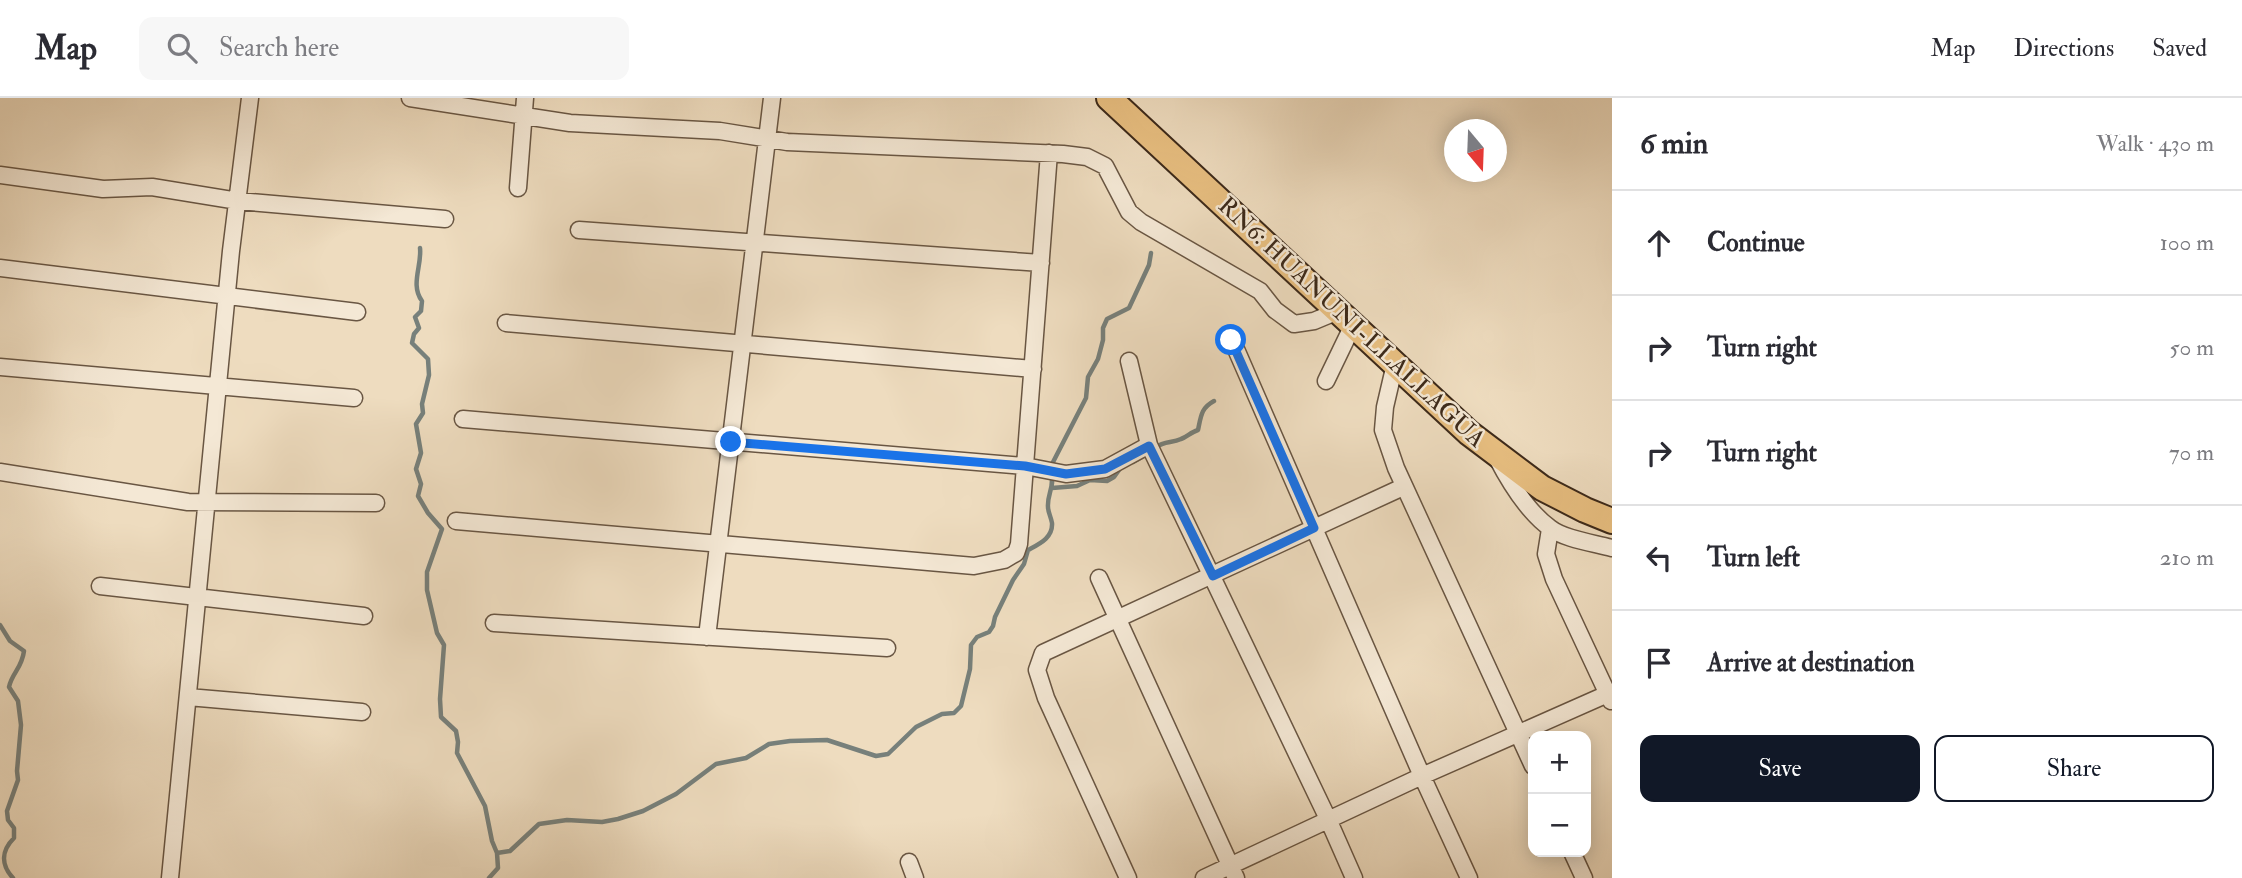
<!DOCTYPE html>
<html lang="en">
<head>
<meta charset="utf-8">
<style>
	body { margin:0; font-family:"IM FELL Double Pica",serif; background:#f7f7f7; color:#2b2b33 }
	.controls { position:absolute; right:21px; bottom:21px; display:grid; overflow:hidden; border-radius:14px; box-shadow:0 4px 18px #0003 }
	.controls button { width:63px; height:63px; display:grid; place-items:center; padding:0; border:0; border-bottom:2px solid #e1e1e2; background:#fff; color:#2b2b33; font:35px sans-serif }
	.compass { position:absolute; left:1444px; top:21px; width:63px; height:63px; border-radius:50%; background:#fff; box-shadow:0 4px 18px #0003; rotate:161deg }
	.stop { position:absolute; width:21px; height:21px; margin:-16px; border:5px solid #1a73e8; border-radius:50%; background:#fff }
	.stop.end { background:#1a73e8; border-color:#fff; box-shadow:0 2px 7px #0008 }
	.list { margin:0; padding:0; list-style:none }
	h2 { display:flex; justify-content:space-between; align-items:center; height:91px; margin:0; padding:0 28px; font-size:30px }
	h2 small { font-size:23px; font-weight:400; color:#7c7c81 }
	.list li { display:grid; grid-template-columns:46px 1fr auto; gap:21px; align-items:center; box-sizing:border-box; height:105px; padding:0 28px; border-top:2px solid #e1e1e2 }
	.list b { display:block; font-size:26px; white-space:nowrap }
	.list em { font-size:23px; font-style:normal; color:#7c7c81 }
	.actions { display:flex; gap:14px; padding:21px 28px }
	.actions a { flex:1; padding:16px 0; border:2px solid #111827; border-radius:14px; text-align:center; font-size:24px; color:#111827 }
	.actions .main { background:#111827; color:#fff }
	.icon { flex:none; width:38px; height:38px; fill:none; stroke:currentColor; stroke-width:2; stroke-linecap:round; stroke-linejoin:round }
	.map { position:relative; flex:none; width:1612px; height:780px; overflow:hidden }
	header { display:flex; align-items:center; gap:42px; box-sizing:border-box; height:98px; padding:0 35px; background:#fff; border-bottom:2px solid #e1e1e2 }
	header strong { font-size:33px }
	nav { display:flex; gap:38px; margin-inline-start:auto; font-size:24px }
	.search { width:490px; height:63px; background:#f7f7f7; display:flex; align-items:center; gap:18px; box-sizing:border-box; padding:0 24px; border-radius:14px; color:#7c7c81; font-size:26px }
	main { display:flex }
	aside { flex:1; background:#fff }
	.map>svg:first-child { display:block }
</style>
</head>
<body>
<header>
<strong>Map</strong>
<div class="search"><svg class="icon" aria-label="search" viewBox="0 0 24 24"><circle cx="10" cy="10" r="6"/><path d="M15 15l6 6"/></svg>Search here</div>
<nav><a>Map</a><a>Directions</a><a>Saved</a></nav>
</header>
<main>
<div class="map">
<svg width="1612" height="780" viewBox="0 0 1612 780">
	<rect width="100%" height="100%" fill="#eedcbf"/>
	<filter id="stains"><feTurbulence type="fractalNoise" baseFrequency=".00286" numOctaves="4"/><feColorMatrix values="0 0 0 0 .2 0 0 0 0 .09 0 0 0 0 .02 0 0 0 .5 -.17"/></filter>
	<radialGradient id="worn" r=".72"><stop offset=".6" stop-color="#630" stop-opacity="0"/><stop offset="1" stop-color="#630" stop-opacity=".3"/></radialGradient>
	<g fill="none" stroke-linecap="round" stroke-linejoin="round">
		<path stroke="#77807b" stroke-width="4.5" d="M 420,150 C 422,168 410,187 422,203 L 421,213 L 415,219 L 419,230 L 414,236 L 412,245 L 428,261 L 429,277 L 422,306 L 423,315 L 416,326 L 421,355 L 416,371 L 421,386 L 418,398 L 428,415 L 442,431 L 427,474 L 427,492 L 437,535 L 444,547 L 440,601 L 441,619 L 456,633 L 458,644 L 457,655 L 485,708 L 492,743 L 497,755 L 498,770 L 489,780
			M 1156,349 C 1164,343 1172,345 1181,341 C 1187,339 1191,334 1198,332 C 1201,318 1201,310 1214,303
			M 1133,364 L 1149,355
			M 1051,368 L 1086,300 L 1088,279 L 1098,261 L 1103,242 L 1103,230 L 1107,221 L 1129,210 L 1149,167 L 1151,155
			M 1052,390 L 1077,388 L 1090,382 L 1107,383 L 1114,379 L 1119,372
			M 0,527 L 10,543 L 24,553 C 22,570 12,575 9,589 L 18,603 L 21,627 L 17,673 L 18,682 L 7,713 L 8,722 L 14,730 L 14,740 C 2,752 0,766 13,780
			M 497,755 L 510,753 L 539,726 L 567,722 L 602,724 L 618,721 L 643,713 L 676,696 L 716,666 L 746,660 L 769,646 L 790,643 L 827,642 L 876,658 L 888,656 L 916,629 L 942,616 L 954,615 L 961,608 L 970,571 L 971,547 L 977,539 L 989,534 L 993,528 L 995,519 L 1013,482 L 1024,466 L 1028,452 C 1039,446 1053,440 1052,425 C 1051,419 1048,414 1048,409 C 1047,396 1055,388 1051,376"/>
		<g stroke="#695643" stroke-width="19">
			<path id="minor" d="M 410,0 L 570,25 L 720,33 L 787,44 L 1063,56 L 1087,59 L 1105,68 L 1129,114 L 1141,124 L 1260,193 L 1275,212 L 1294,226 L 1314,223 L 1338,213
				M 0,77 L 103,91 L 152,89 L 238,103 L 445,121
				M 518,90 L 525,0
				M 579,132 L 1041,165
				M 0,170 L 357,214
				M 506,225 L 1033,271
				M 1232,242 L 1422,678 L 1469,780
				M 1129,263 L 1149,347 L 1328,721 L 1354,780
				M 1395,266 L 1385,309 L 1383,332 L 1396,370 L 1533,668
				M 0,269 L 354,300
				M 1326,283 L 1353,227
				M 463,321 L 1025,368 L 1066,376 L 1105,371 L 1149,347
				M 1497,360 C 1509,383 1528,414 1550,430 C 1564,441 1594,445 1612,450
				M 0,374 L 188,404 L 376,405
				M 456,423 L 974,468 L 1004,462 L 1016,455 L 1019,446 L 1049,55
				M 1550,431 L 1546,456 L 1554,481 L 1611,603
				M 1099,480 L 1236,780
				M 100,488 L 364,518
				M 494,525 L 887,550
				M 707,539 L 772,0
				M 188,599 L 362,614
				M 1572,754 L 1584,780
				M 909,764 L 915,780
				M 170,780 L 231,153 L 250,0
				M 1128,780 L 1046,600 L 1037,572 L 1043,555 L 1403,389
				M 1204,780 L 1422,678 L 1612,594"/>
		</g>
		<g stroke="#3d2a1a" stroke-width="28">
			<path id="trunk" d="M 1109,0 L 1469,335 L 1542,390 L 1585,412 L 1612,423"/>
		</g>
		<use href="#minor" stroke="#f4e8d5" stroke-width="16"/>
		<use href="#trunk" stroke="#e7be80" stroke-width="24"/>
	</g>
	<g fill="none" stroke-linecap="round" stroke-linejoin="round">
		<path stroke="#1a73e8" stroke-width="9" d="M 731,344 L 1025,368 L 1066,376 L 1105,371 L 1149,348 L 1213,478 L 1314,430 L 1231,242"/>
	</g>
	<g text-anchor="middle" stroke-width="5" stroke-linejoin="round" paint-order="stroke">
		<g font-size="24" fill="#3d2a1a" stroke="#f4e8d5">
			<text transform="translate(1352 224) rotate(43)" y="8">RN6: HUANUNI-LLALLAGUA</text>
		</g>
	</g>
	<rect width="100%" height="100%" filter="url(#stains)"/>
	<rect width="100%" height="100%" fill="url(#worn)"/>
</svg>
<div class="controls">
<button>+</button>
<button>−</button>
</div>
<svg class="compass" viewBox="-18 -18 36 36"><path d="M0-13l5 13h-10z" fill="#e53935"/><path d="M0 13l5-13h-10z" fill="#7c7c81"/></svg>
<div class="stop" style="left:1231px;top:242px"></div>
<div class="stop end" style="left:731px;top:344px"></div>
</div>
<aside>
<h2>6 min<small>Walk · 430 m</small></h2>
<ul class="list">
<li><svg class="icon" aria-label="ahead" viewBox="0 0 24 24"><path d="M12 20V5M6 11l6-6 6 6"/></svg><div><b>Continue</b></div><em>100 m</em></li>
<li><svg class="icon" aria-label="right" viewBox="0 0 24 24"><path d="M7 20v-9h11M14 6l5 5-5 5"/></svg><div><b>Turn right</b></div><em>50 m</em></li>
<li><svg class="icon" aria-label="right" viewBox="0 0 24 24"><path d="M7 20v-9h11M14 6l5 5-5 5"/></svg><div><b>Turn right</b></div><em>70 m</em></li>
<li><svg class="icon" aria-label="left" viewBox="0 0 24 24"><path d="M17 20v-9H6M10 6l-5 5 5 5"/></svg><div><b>Turn left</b></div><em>210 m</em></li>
<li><svg class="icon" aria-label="arrive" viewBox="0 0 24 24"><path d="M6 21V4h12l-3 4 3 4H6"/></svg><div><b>Arrive at destination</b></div></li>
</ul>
<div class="actions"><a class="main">Save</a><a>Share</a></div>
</aside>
</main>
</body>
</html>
